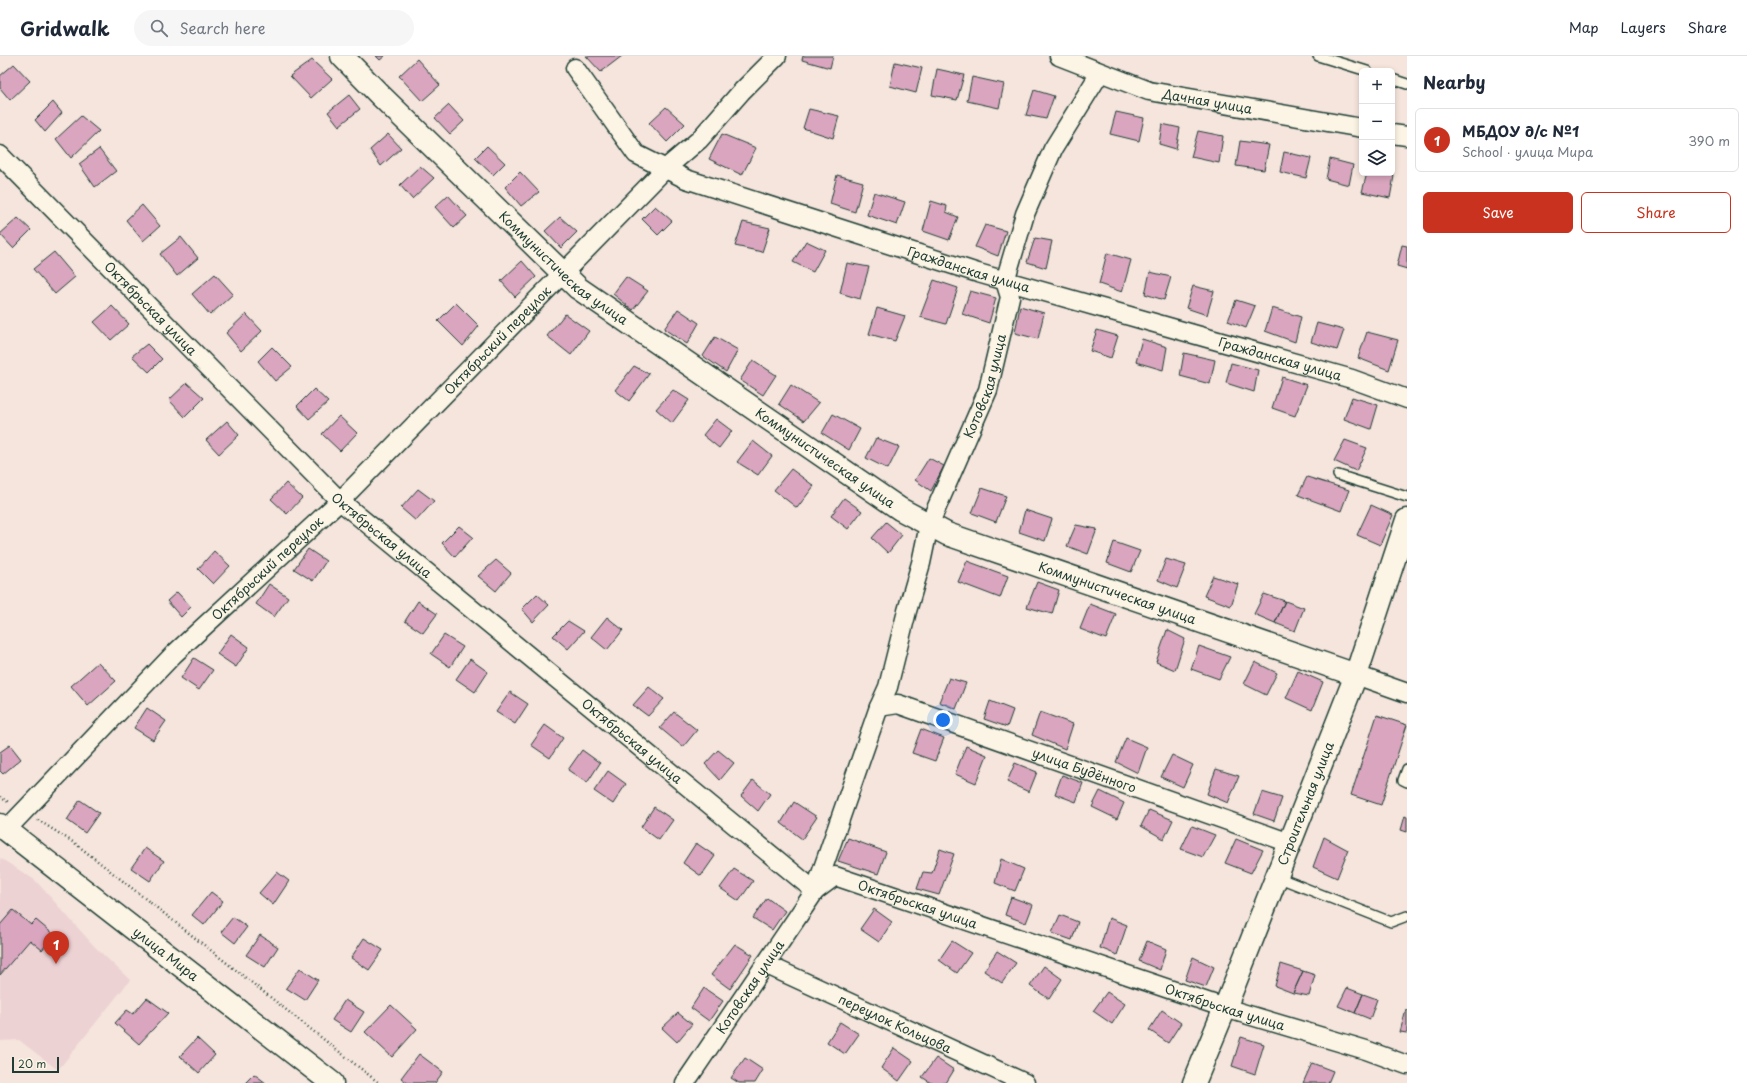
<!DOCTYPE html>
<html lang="en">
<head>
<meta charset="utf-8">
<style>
	body { margin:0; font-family:"Playpen Sans",sans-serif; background:#f6f6f7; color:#1f2937 }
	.controls { position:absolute; right:12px; top:12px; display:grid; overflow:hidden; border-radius:6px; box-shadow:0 2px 6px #0003 }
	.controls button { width:36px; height:36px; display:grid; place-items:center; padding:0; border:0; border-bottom:1px solid #e0e1e3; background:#fff; color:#1f2937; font:20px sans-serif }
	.scale { position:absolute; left:12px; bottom:10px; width:47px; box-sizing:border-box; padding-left:4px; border:2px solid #1f3d34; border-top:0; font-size:11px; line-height:14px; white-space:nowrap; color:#1f3d34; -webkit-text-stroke:3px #fcf5e5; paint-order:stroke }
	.you { position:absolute; left:943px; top:664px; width:14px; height:14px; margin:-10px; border:3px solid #fff; border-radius:50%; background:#1a73e8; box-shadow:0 0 0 6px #1a73e833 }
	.badge { display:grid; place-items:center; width:26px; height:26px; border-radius:50%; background:#c8321e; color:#fff; font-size:13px; font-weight:700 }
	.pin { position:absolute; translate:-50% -33px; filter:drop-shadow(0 1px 2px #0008) }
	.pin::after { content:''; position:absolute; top:21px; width:14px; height:12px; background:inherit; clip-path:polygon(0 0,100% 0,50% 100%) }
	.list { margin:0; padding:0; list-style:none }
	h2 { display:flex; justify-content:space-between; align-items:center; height:52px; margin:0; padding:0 16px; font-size:17px }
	h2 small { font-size:13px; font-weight:400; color:#747a83 }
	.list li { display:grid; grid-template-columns:26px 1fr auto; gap:12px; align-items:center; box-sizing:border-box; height:64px; margin:0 8px 8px; padding:0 8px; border:1px solid #e0e1e3; border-radius:6px }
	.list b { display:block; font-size:15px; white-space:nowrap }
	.list p { margin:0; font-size:13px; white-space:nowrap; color:#747a83 }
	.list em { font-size:13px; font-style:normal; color:#747a83 }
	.actions { display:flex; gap:8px; padding:12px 16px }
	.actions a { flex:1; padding:9px 0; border:1px solid #c8321e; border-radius:6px; text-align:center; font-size:14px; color:#c8321e }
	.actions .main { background:#c8321e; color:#fff }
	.icon { flex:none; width:22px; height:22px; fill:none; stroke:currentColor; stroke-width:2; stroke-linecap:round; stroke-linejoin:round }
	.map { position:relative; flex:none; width:1407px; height:1027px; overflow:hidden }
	header { display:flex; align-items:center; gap:24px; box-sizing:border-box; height:56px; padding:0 20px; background:#fff; border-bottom:1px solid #e0e1e3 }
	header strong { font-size:19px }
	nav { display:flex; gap:22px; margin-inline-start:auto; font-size:14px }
	.search { width:280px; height:36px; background:#f6f6f7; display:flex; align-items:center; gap:10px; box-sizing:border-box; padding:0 14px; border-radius:22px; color:#747a83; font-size:15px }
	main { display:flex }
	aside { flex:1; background:#fff }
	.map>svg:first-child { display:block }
</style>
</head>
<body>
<header>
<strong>Gridwalk</strong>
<div class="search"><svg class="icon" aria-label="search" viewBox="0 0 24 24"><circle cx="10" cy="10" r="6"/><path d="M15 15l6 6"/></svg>Search here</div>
<nav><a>Map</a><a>Layers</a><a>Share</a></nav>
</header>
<main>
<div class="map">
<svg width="1407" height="1027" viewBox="0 0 1407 1027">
	<rect width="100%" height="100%" fill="#f5e5dd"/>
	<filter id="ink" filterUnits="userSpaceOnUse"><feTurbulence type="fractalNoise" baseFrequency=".025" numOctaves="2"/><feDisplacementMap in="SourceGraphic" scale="8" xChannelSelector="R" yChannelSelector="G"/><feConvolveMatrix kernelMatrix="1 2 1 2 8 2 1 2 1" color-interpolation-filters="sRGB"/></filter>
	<g filter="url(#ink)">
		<path fill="#edd2d4" d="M 0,802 L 35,824 L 95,891 L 130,924 L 58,1014 L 19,984 L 0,985 Z"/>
		<path fill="#daa6bf" stroke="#1f3d34" d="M 376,0 L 385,0 L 380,4 Z
			M 586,0 L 622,0 L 601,16 Z
			M 803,0 L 833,0 L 830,12 L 802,4 Z
			M 417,3 L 440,29 L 422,45 L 399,20 Z
			M 312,4 L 332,23 L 311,42 L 290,20 Z
			M 895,6 L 922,12 L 916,37 L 890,30 Z
			M 14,8 L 30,25 L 10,44 L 0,32 L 0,20 Z
			M 937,13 L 964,19 L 957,44 L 932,39 Z
			M 972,21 L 1004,28 L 999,52 L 967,45 Z
			M 1034,34 L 1054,40 L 1046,63 L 1026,59 Z
			M 349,39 L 360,53 L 339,70 L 328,56 Z
			M 53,46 L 62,57 L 45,76 L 35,64 Z
			M 449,49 L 464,65 L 450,78 L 435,62 Z
			M 666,51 L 685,68 L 667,86 L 649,67 Z
			M 809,53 L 839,60 L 833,82 L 803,72 Z
			M 1116,56 L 1144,62 L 1139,85 L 1110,78 Z
			M 81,60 L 99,75 L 71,102 L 56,83 Z
			M 1162,68 L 1180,72 L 1176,93 L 1159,88 Z
			M 1198,75 L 1223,80 L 1219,107 L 1191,101 Z
			M 388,78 L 401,92 L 381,110 L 370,94 Z
			M 722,78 L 756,92 L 742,119 L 709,103 Z
			M 1240,85 L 1269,89 L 1264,114 L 1236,110 Z
			M 487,90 L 505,107 L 493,119 L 475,102 Z
			M 99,93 L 116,115 L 95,131 L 79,108 Z
			M 1284,96 L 1311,102 L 1306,122 L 1280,116 Z
			M 1330,103 L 1353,109 L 1349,129 L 1326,123 Z
			M 420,110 L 434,122 L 412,143 L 400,129 Z
			M 520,116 L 539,136 L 521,150 L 505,131 Z
			M 1367,117 L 1394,120 L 1390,142 L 1362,136 Z
			M 837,119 L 863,126 L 855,156 L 830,148 Z
			M 874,136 L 905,146 L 897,169 L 867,159 Z
			M 448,139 L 467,160 L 454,172 L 435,151 Z
			M 931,145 L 947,150 L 946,156 L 958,161 L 949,184 L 923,175 Z
			M 142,149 L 160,170 L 143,185 L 126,164 Z
			M 655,150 L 672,165 L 658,179 L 642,163 Z
			M 560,161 L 577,176 L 561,192 L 545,175 Z
			M 18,162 L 31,174 L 13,192 L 0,178 Z
			M 743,166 L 770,172 L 762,196 L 735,190 Z
			M 985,169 L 1006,175 L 998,200 L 975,191 Z
			M 181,181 L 198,202 L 177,220 L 160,198 Z
			M 1035,182 L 1052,185 L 1046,212 L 1027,206 Z
			M 806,185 L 825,194 L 813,216 L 793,206 Z
			M 1402,189 L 1407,190 L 1407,213 L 1397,210 Z
			M 54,196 L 75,221 L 55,238 L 33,213 Z
			M 1107,197 L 1131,204 L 1122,236 L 1099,228 Z
			M 522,205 L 536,221 L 515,241 L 501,225 Z
			M 847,207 L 869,211 L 860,243 L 840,237 Z
			M 1150,216 L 1171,221 L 1164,244 L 1145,238 Z
			M 215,218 L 233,238 L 210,259 L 192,238 Z
			M 626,221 L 648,235 L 633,254 L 613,238 Z
			M 934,224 L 958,232 L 946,268 L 920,261 Z
			M 1193,230 L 1214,235 L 1207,259 L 1186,252 Z
			M 970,235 L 996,242 L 989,267 L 962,258 Z
			M 1236,244 L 1255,250 L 1246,272 L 1228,265 Z
			M 456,247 L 479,270 L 463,290 L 438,265 Z
			M 112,250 L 129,268 L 111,284 L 94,266 Z
			M 1020,250 L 1044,257 L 1038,283 L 1015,277 Z
			M 877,252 L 905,260 L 895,285 L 869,278 Z
			M 1272,252 L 1301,261 L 1295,286 L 1265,275 Z
			M 678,253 L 699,267 L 687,288 L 664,273 Z
			M 246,258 L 262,275 L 241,295 L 226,277 Z
			M 565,258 L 589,275 L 571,299 L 547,280 Z
			M 1317,267 L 1344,274 L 1337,294 L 1311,286 Z
			M 1097,274 L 1118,280 L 1111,302 L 1090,295 Z
			M 1367,276 L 1398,284 L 1389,314 L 1358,302 Z
			M 715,281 L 738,294 L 726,316 L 703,300 Z
			M 1142,283 L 1167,291 L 1163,314 L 1136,306 Z
			M 147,288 L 162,303 L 149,316 L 132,300 Z
			M 272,291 L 292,311 L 275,325 L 258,305 Z
			M 1184,297 L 1215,304 L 1210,328 L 1180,320 Z
			M 753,304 L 776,319 L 763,339 L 740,324 Z
			M 1231,307 L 1258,314 L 1254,336 L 1226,327 Z
			M 634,310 L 649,318 L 629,345 L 615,334 Z
			M 1282,321 L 1307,329 L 1295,360 L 1272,352 Z
			M 187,327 L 204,342 L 185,361 L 169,344 Z
			M 791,329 L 819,347 L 804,365 L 779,348 Z
			M 314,333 L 328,346 L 309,363 L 297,350 Z
			M 673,334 L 689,344 L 672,367 L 656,353 Z
			M 1352,341 L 1378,349 L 1371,373 L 1344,363 Z
			M 833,358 L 860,373 L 849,394 L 822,377 Z
			M 339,360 L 357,377 L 340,395 L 322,378 Z
			M 716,363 L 732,375 L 719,392 L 703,379 Z
			M 227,365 L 239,379 L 219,398 L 206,384 Z
			M 876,382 L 899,391 L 888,413 L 866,402 Z
			M 1345,384 L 1367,392 L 1356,415 L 1334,405 Z
			M 753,385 L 772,400 L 758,419 L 737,406 Z
			M 929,402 L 944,410 L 931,435 L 915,424 Z
			M 791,413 L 814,430 L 797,452 L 774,434 Z
			M 1307,421 L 1349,434 L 1341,455 L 1298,439 Z
			M 286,427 L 302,442 L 287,458 L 271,443 Z
			M 982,432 L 1006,440 L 996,466 L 972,457 Z
			M 418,433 L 434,445 L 416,465 L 401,452 Z
			M 844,442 L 862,455 L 848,473 L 831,460 Z
			M 1371,449 L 1393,459 L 1380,489 L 1357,479 Z
			M 1025,454 L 1052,463 L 1045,485 L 1019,476 Z
			M 886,466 L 902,479 L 888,497 L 872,482 Z
			M 1076,469 L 1097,473 L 1088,498 L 1067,490 Z
			M 459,470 L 473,481 L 455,501 L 442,487 Z
			M 1114,486 L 1140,495 L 1131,516 L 1107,507 Z
			M 308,493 L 326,505 L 313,525 L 294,513 Z
			M 214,495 L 230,510 L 213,528 L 198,513 Z
			M 1166,503 L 1186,509 L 1177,532 L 1158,524 Z
			M 496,504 L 511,517 L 496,535 L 478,520 Z
			M 967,505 L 1008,520 L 1000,542 L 958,526 Z
			M 1213,520 L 1238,528 L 1231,550 L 1204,540 Z
			M 1037,526 L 1059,534 L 1052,558 L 1027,551 Z
			M 269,528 L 288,541 L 274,561 L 256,548 Z
			M 177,536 L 191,551 L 181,561 L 167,545 Z
			M 537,538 L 549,549 L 533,566 L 522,553 Z
			M 1264,538 L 1285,545 L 1275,567 L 1254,558 Z
			M 418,545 L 437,558 L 423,577 L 405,565 Z
			M 1285,545 L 1304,552 L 1295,575 L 1275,567 Z
			M 1090,548 L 1116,558 L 1106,583 L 1080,573 Z
			M 607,561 L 623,574 L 607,594 L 591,581 Z
			M 568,565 L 584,575 L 568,593 L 553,580 Z
			M 1167,574 L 1185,583 L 1175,614 L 1156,606 Z
			M 231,578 L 249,591 L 236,611 L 217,598 Z
			M 444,579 L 463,591 L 450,611 L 431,598 Z
			M 1199,590 L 1230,601 L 1219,623 L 1191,613 Z
			M 194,602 L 213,614 L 199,634 L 181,622 Z
			M 470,603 L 488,616 L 475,636 L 456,623 Z
			M 98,606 L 116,625 L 88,650 L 71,630 Z
			M 1255,606 L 1277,617 L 1266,639 L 1244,628 Z
			M 1298,615 L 1323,626 L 1312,654 L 1286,642 Z
			M 949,622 L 966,627 L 956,653 L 939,646 Z
			M 649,631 L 664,643 L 648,660 L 633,649 Z
			M 510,636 L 528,648 L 515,668 L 496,656 Z
			M 990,645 L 1013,654 L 1007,671 L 984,663 Z
			M 147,652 L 166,665 L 153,684 L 134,672 Z
			M 674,656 L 697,674 L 683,691 L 660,672 Z
			M 1040,656 L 1073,668 L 1065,693 L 1032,679 Z
			M 1377,659 L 1407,669 L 1381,749 L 1351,739 Z
			M 545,669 L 563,682 L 550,702 L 531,689 Z
			M 921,673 L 944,682 L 935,705 L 912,697 Z
			M 1126,682 L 1147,691 L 1138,717 L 1116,706 Z
			M 10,689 L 21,703 L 3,718 L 0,715 L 0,696 Z
			M 966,690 L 987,699 L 976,727 L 955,718 Z
			M 582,694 L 600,707 L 587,727 L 568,714 Z
			M 718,694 L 734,707 L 720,724 L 705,708 Z
			M 1172,699 L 1193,709 L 1183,731 L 1161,721 Z
			M 1015,707 L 1037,716 L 1029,736 L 1007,726 Z
			M 1216,713 L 1239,720 L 1228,747 L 1207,738 Z
			M 608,715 L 626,728 L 613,748 L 594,735 Z
			M 1062,719 L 1083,727 L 1076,746 L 1055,738 Z
			M 753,724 L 770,738 L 758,755 L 741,740 Z
			M 1100,735 L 1124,747 L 1117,763 L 1092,751 Z
			M 1262,736 L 1282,742 L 1274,765 L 1254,758 Z
			M 80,744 L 99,757 L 85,777 L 67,764 Z
			M 794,746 L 817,761 L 802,783 L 781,767 Z
			M 654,751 L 673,764 L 659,784 L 641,771 Z
			M 1149,754 L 1173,764 L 1164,783 L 1141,770 Z
			M 1405,760 L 1407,761 L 1407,776 L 1401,774 Z
			M 1192,770 L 1215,779 L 1203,801 L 1181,793 Z
			M 1324,781 L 1348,794 L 1337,822 L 1313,811 Z
			M 848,782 L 886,796 L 878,818 L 838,805 Z
			M 1236,783 L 1263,794 L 1251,817 L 1225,807 Z
			M 696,787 L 715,800 L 701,820 L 683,807 Z
			M 145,792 L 164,805 L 150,825 L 131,812 Z
			M 940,793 L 954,798 L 939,839 L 917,833 L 923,816 L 932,817 Z
			M 1001,803 L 1024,813 L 1015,835 L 995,827 Z
			M 734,813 L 753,825 L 739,845 L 720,832 Z
			M 277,816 L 289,825 L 273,849 L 259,837 Z
			M 211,836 L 223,845 L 204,869 L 192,859 Z
			M 1011,841 L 1033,849 L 1026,867 L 1005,859 Z
			M 767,842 L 785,855 L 772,874 L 753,862 Z
			M 874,853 L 892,866 L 879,886 L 860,873 Z
			M 13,854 L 31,869 L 36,864 L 54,879 L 42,894 L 30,884 L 0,919 L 0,869 Z
			M 1060,859 L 1078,866 L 1072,884 L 1052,877 Z
			M 233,861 L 247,871 L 235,887 L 221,876 Z
			M 1109,862 L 1127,869 L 1117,899 L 1100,892 Z
			M 260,879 L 278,891 L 265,911 L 246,899 Z
			M 364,882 L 383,894 L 369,914 L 351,902 Z
			M 952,885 L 971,897 L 957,917 L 939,904 Z
			M 1147,885 L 1166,893 L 1160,914 L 1139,905 Z
			M 735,888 L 753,899 L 730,933 L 711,919 Z
			M 997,895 L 1016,907 L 1002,927 L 984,915 Z
			M 1193,901 L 1214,911 L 1206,931 L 1185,924 Z
			M 1281,908 L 1303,915 L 1293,937 L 1275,930 Z
			M 1044,910 L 1062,923 L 1049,943 L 1030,930 Z
			M 300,912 L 318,924 L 305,944 L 286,932 Z
			M 1303,915 L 1315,919 L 1309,940 L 1293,937 Z
			M 704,932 L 723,945 L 709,965 L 691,952 Z
			M 1347,932 L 1363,938 L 1355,957 L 1338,950 Z
			M 1107,936 L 1125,948 L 1112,968 L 1093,955 Z
			M 1363,938 L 1377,943 L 1370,963 L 1355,957 Z
			M 147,942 L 168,957 L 139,988 L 115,967 L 127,954 L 133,958 Z
			M 345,944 L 364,956 L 351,976 L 332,964 Z
			M 391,949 L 417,973 L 392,1001 L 365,976 Z
			M 1406,953 L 1407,954 L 1407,977 L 1400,976 Z
			M 1162,954 L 1181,967 L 1168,987 L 1149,974 Z
			M 678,957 L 692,968 L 677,986 L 662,972 Z
			M 840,966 L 859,978 L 845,998 L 827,986 Z
			M 1241,981 L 1264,988 L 1255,1018 L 1232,1010 Z
			M 197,982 L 215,999 L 199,1017 L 180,1000 Z
			M 894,992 L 913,1005 L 899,1025 L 881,1012 Z
			M 419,998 L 443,1016 L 435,1027 L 408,1027 L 401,1022 Z
			M 745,1002 L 763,1014 L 755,1027 L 739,1027 L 731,1022 Z
			M 936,1002 L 954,1014 L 946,1027 L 931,1027 L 922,1021 Z
			M 1312,1007 L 1333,1015 L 1328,1027 L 1303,1027 Z
			M 254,1018 L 266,1027 L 245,1027 Z"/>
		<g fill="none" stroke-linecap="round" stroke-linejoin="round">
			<g stroke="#1f3d34" stroke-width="12">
				<path id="service" d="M 1318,0 L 1367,15
					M 1392,23 L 1407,28
					M 1338,419 L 1407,441
					M 1407,713 L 1403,724 L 1407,726
					M 1277,821 L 1391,866 L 1407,860"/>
			</g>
			<g stroke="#1f3d34" stroke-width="21">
				<g id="minor">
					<path id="s1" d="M 1059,0 L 1149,35 L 1362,72"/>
					<path id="s2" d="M 575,12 L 636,98 L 686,123 L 978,217 L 1352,323 L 1407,343"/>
					<path d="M 1392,78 L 1407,80"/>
					<path id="s3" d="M 0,99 L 340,445 L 815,835 L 835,820 L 1225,952 L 1366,994 L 1407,1009"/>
					<path d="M 1356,619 L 1407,637"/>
					<path id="s4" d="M 879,651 L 898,648 L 1290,787"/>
					<path id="s5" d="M 6,774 L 173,599 L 340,445 L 665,113 L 699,84 L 741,36 L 777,0"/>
					<path id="s6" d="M 765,908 L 1025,1027"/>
					<path id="s7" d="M 685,1027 L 815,835 L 879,651 L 888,631 L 907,555 L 921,507 L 929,469 L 988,334 L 1010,241 L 1005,225 L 1025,158 L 1053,93 L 1100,17"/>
				</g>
			</g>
			<g stroke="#1f3d34" stroke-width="25">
				<g id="tertiary">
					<path id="s8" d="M 342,0 L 380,39 L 578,232 L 900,453 L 947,478 L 1356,619"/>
				</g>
			</g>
			<g stroke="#1f3d34" stroke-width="25">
				<g id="secondary">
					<path id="s9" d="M 0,769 L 332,1027"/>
					<path id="s10" d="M 1194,1027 L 1225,952 L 1356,619 L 1407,464"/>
				</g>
			</g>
			<path stroke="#1f3d34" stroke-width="2.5" stroke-dasharray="1 3" stroke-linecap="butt" d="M 0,741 L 10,747
				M 38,764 L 76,788 L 379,1027"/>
			<use href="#service" stroke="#fcf5e5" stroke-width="9"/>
			<use href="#minor" stroke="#fcf5e5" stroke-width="18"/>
			<use href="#tertiary" stroke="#fcf5e5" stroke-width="22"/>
			<use href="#secondary" stroke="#fcf5e5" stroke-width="22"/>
		</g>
	</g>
	<g text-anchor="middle" stroke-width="4" stroke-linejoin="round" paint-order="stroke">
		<g font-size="13" fill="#1f3d34" stroke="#fcf5e5">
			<text dy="5" stroke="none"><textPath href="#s1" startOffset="156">Дачная улица</textPath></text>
			<text dy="5" stroke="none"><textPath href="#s8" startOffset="307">Коммунистическая улица</textPath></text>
			<text dy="5" stroke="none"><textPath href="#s2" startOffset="458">Гражданская улица</textPath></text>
			<text dy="5" stroke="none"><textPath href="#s3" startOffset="215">Октябрьская улица</textPath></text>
			<text dy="5" stroke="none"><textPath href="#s5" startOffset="694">Октябрьский переулок</textPath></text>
			<text dy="5" stroke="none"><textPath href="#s2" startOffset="782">Гражданская улица</textPath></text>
			<text dy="5" stroke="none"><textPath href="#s7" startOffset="766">Котовская улица</textPath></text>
			<text dy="5" stroke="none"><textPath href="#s8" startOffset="631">Коммунистическая улица</textPath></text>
			<text dy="5" stroke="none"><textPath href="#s3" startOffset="539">Октябрьская улица</textPath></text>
			<text dy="5" stroke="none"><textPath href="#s5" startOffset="370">Октябрьский переулок</textPath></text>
			<text dy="5" stroke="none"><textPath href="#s8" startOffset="955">Коммунистическая улица</textPath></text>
			<text dy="5" stroke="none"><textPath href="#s3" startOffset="863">Октябрьская улица</textPath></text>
			<text dy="5" stroke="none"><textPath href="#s4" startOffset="217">улица Будённого</textPath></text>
			<text dy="5" stroke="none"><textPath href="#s10" startOffset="301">Строительная улица</textPath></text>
			<text dy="5" stroke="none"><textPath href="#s3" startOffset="1212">Октябрьская улица</textPath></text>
			<text dy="5" stroke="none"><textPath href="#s9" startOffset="210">улица Мира</textPath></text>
			<text dy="5" stroke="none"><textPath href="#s7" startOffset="116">Котовская улица</textPath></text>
			<text dy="5" stroke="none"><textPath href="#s3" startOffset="1536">Октябрьская улица</textPath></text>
			<text dy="5" stroke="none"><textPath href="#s6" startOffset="143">переулок Кольцова</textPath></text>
		</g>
	</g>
</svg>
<div class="controls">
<button>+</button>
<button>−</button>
<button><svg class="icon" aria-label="layers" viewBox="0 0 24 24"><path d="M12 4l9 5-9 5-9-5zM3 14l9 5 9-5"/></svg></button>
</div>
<div class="scale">20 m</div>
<div class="you"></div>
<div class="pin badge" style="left:56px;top:908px">1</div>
</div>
<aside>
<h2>Nearby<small></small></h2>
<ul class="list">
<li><span class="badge">1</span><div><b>МБДОУ д/с №1</b><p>School · улица Мира</p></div><em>390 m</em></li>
</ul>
<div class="actions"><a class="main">Save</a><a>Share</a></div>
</aside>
</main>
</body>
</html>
